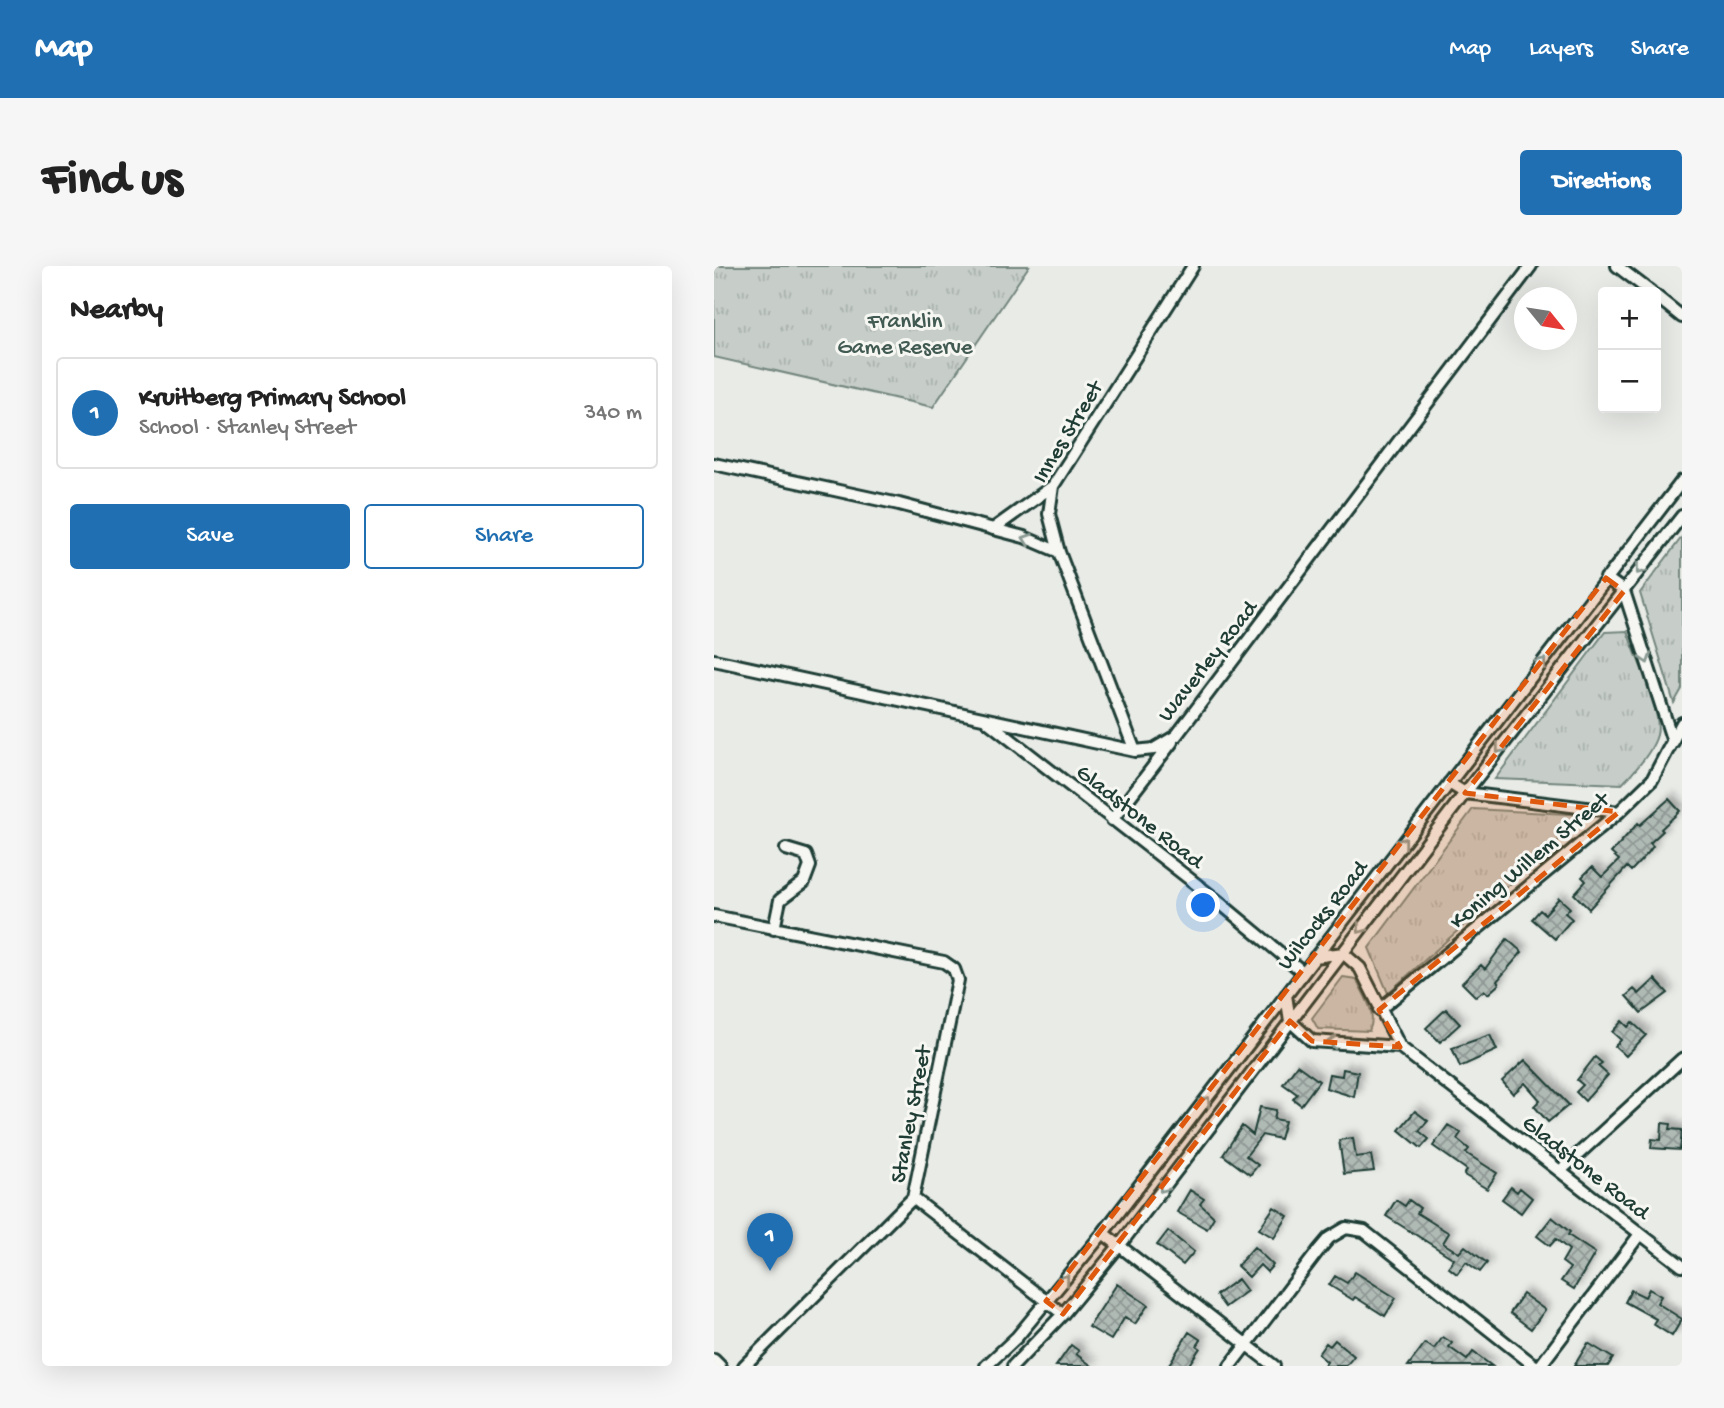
<!DOCTYPE html>
<html lang="en">
<head>
<meta charset="utf-8">
<style>
	body { margin:0; font-family:"Gochi Hand",sans-serif; background:#f6f6f6; color:#222 }
	.controls { position:absolute; right:21px; top:21px; display:grid; overflow:hidden; border-radius:7px; box-shadow:0 7px 28px #0002 }
	.controls button { width:63px; height:63px; display:grid; place-items:center; padding:0; border:0; border-bottom:2px solid #e0e0e0; background:#fff; color:#222; font:35px sans-serif }
	.compass { position:absolute; left:800px; top:21px; width:63px; height:63px; border-radius:50%; background:#fff; box-shadow:0 7px 28px #0002; rotate:120deg }
	.you { position:absolute; left:490px; top:640px; width:24px; height:24px; margin:-18px; border:5px solid #fff; border-radius:50%; background:#1a73e8; box-shadow:0 0 0 10px #1a73e833 }
	.badge { display:grid; place-items:center; width:46px; height:46px; border-radius:50%; background:#1f6fb2; color:#fff; font-size:23px; font-weight:700 }
	.pin { position:absolute; translate:-50% -58px; filter:drop-shadow(0 2px 4px #0008) }
	.pin::after { content:''; position:absolute; top:37px; width:24px; height:21px; background:inherit; clip-path:polygon(0 0,100% 0,50% 100%) }
	.list { margin:0; padding:0; list-style:none }
	h2 { display:flex; justify-content:space-between; align-items:center; height:91px; margin:0; padding:0 28px; font-size:30px }
	h2 small { font-size:23px; font-weight:400; color:#767676 }
	.list li { display:grid; grid-template-columns:46px 1fr auto; gap:21px; align-items:center; box-sizing:border-box; height:112px; margin:0 14px 14px; padding:0 14px; border:2px solid #e0e0e0; border-radius:7px }
	.list b { display:block; font-size:26px; white-space:nowrap }
	.list p { margin:0; font-size:23px; white-space:nowrap; color:#767676 }
	.list em { font-size:23px; font-style:normal; color:#767676 }
	.actions { display:flex; gap:14px; padding:21px 28px }
	.actions a { flex:1; padding:16px 0; border:2px solid #1f6fb2; border-radius:7px; text-align:center; font-size:24px; color:#1f6fb2 }
	.actions .main { background:#1f6fb2; color:#fff }
	.map { position:relative; flex:none; width:968px; height:1100px; overflow:hidden; border-radius:7px }
	header { display:flex; align-items:center; gap:42px; box-sizing:border-box; height:98px; padding:0 35px; background:#1f6fb2; color:#fff }
	header strong { font-size:33px }
	nav { display:flex; gap:38px; margin-inline-start:auto; font-size:24px }
	.intro { display:flex; align-items:center; justify-content:space-between; box-sizing:border-box; height:168px; padding:0 42px }
	h1 { margin:0; font-size:49px }
	.button { padding:18px 32px; border-radius:7px; background:#1f6fb2; color:#fff; font-size:24px; font-weight:700 }
	main { display:flex; gap:42px; padding:0 42px }
	aside { flex:1; background:#fff; border-radius:7px; box-shadow:0 7px 28px #0002 }
	.map>svg:first-child { display:block }
</style>
</head>
<body>
<header>
<strong>Map</strong>
<nav><a>Map</a><a>Layers</a><a>Share</a></nav>
</header>
<div class="intro"><h1>Find us</h1><a class="button">Directions</a></div>
<main>
<aside>
<h2>Nearby<small></small></h2>
<ul class="list">
<li><span class="badge">1</span><div><b>Kruitberg Primary School</b><p>School · Stanley Street</p></div><em>340 m</em></li>
</ul>
<div class="actions"><a class="main">Save</a><a>Share</a></div>
</aside>
<div class="map">
<svg width="968" height="1100" viewBox="0 0 968 1100">
	<defs>
		<pattern id="grass-tufts" width="24" height="20" patternUnits="userSpaceOnUse" patternTransform="scale(1.75)"><rect width="24" height="20" fill="#c7cec9"/><path d="M3 7l-1-3M5 7V3M7 7l1-3M15 17l-1-3M17 17v-4M19 17l1-3" fill="none" stroke="#aab2ad"/></pattern>
		<pattern id="building-cross-hatch" width="8" height="8" patternUnits="userSpaceOnUse" patternTransform="scale(1.75)"><rect width="8" height="8" fill="#b0bab5"/><path d="M0 0l8 8M0 8l8-8" fill="none" stroke="#8f9894"/></pattern>
		<filter id="shadow"><feDropShadow dx="5" dy="-5" stdDeviation="3.5" flood-color="#0004"/></filter>
	</defs>
	<rect width="100%" height="100%" fill="#e9ebe7"/>
	<filter id="ink" filterUnits="userSpaceOnUse"><feTurbulence type="fractalNoise" baseFrequency=".0143" numOctaves="2"/><feDisplacementMap in="SourceGraphic" scale="14" xChannelSelector="R" yChannelSelector="G"/><feConvolveMatrix kernelMatrix="1 2 1 2 8 2 1 2 1" color-interpolation-filters="sRGB"/></filter>
	<g filter="url(#ink)">
		<path fill="url(#grass-tufts)" stroke="#73867e" stroke-width="2" d="M 0,0 L 315,0 L 219,141 L 0,91 Z
			M 968,271 L 968,423 L 960,437 L 926,327 Z
			M 913,365 C 921,389 949,446 943,469 C 938,487 921,505 908,518 L 781,513 L 891,366 Z
			M 759,543 L 873,549 L 674,727 L 655,682 Z
			M 629,711 L 642,713 C 650,729 664,748 655,765 L 604,763 L 598,752 Z"/>
		<path fill="url(#building-cross-hatch)" stroke="#1f3d34" stroke-width="2" filter="url(#shadow)" d="M 955,533 L 966,545 L 947,563 L 949,565 L 936,577 L 939,580 L 934,587 L 917,605 L 913,601 L 875,643 L 860,628 L 872,615 L 868,611 L 878,601 L 888,611 L 905,594 L 897,587 L 924,557 L 926,559 Z
			M 845,632 L 856,642 L 851,647 L 858,653 L 841,673 L 818,653 L 826,644 L 831,648 Z
			M 793,673 L 808,686 L 783,715 L 785,718 L 774,728 L 770,724 L 762,731 L 748,717 L 767,699 L 771,703 Z
			M 941,713 L 954,727 L 927,747 L 912,730 L 920,723 L 925,728 Z
			M 732,743 L 746,758 L 726,776 L 712,762 Z
			M 908,755 L 914,761 L 918,756 L 932,769 L 912,790 L 901,780 L 907,774 L 898,766 Z
			M 776,769 L 783,784 L 746,801 L 738,782 Z
			M 881,791 L 888,797 L 884,800 L 894,809 L 871,835 L 862,826 L 869,819 L 863,814 Z
			M 811,794 L 855,839 L 834,856 L 820,840 L 826,834 L 811,817 L 799,828 L 788,815 Z
			M 583,799 L 605,815 L 587,839 L 579,833 L 583,828 L 569,818 Z
			M 629,803 L 644,806 L 640,831 L 612,822 L 615,808 L 628,810 Z
			M 546,841 L 562,844 L 560,853 L 571,855 L 566,873 L 548,869 L 532,890 L 544,899 L 536,909 L 509,889 L 528,860 L 539,869 Z
			M 701,845 L 714,855 L 705,865 L 715,873 L 707,882 L 685,864 Z
			M 948,857 L 957,858 L 956,863 L 968,864 L 966,884 L 937,882 L 938,873 L 947,874 Z
			M 734,859 L 747,867 L 743,873 L 755,883 L 752,887 L 783,907 L 773,923 L 750,909 L 753,904 L 719,880 Z
			M 639,872 L 642,891 L 657,889 L 660,905 L 630,908 L 625,874 Z
			M 797,921 L 803,926 L 806,922 L 818,932 L 807,947 L 788,933 Z
			M 476,924 L 490,933 L 486,938 L 500,951 L 493,963 L 463,946 Z
			M 682,934 L 691,940 L 695,934 L 706,942 L 703,947 L 735,967 L 729,977 L 745,987 L 751,980 L 773,997 L 766,1006 L 752,996 L 743,1008 L 734,1001 L 740,993 L 672,950 Z
			M 560,941 L 574,950 L 560,972 L 545,963 Z
			M 838,951 L 856,966 L 854,969 L 881,987 L 860,1023 L 847,1015 L 856,1002 L 848,996 L 855,984 L 842,973 L 836,980 L 823,970 Z
			M 454,965 L 480,986 L 469,999 L 443,979 Z
			M 540,981 L 559,999 L 553,1006 L 546,999 L 535,1011 L 523,1000 Z
			M 641,1006 L 682,1032 L 671,1050 L 641,1031 L 639,1034 L 615,1019 L 621,1010 L 633,1017 Z
			M 524,1013 L 533,1025 L 511,1041 L 502,1029 Z
			M 403,1018 L 434,1039 L 421,1058 L 411,1051 L 397,1074 L 375,1061 Z
			M 935,1023 L 947,1030 L 943,1037 L 968,1053 L 958,1070 L 939,1058 L 942,1053 L 911,1036 L 917,1024 L 931,1031 Z
			M 809,1028 L 831,1044 L 817,1063 L 796,1047 Z
			M 475,1066 L 487,1074 L 483,1080 L 486,1082 L 474,1100 L 454,1100 Z
			M 729,1071 L 738,1077 L 735,1081 L 753,1094 L 759,1086 L 778,1100 L 694,1100 L 711,1077 L 720,1083 Z
			M 621,1074 L 640,1090 L 632,1100 L 610,1100 L 613,1096 L 604,1088 L 612,1077 L 616,1080 Z
			M 874,1077 L 899,1092 L 894,1100 L 860,1100 Z
			M 357,1079 L 365,1085 L 362,1088 L 378,1100 L 342,1100 Z"/>
		<g fill="none" stroke-linecap="round" stroke-linejoin="round">
			<g stroke="#1f3d34" stroke-width="16">
				<path id="minor" d="M 903,0 L 937,26
					M 942,30 L 968,51
					M 0,198 L 185,238 L 310,271 L 345,286
					M 279,263 L 339,220
					M 892,312 L 910,325 L 959,476
					M 0,394 L 421,485 L 440,483 L 462,470 L 817,0
					M 273,455 L 500,632 L 589,706
					M 421,485 L 345,286 L 335,248 L 339,220 L 479,0
					M 735,517 L 751,527 L 905,546
					M 398,554 L 458,476
					M 0,650 L 230,696 L 240,703 L 244,714 L 199,932 L 30,1100
					M 60,663 L 66,634 L 90,616 L 96,600 L 92,589 L 72,583
					M 601,691 L 629,687 L 646,702 L 686,781 L 968,1000
					M 572,729 L 576,755 L 598,775 L 686,781
					M 665,744 L 905,546 L 938,514 L 968,457
					M 846,905 L 968,793
					M 199,932 L 349,1048
					M 389,967 L 560,1100
					M 0,1094 L 6,1100
					M 272,1100 L 303,1071 L 389,967 L 968,215
					M 299,1100 L 349,1048 L 405,980 L 751,527 L 968,250
					M 516,1100 L 604,985 L 615,972 L 632,962 L 650,965 L 821,1100
					M 826,1100 L 926,968"/>
			</g>
			<use href="#minor" stroke="#f6f6f2" stroke-width="10"/>
		</g>
		<defs><path id="oneway-chevron" d="M-2-3.5L2.5 0L-2 3.5" fill="none" stroke-width="1.6" stroke-linecap="round" stroke-linejoin="round" transform="scale(1.75)"/></defs>
		<g stroke="#8a9a93">
			<use href="#oneway-chevron" transform="translate(313 273) rotate(-161)"/>
			<use href="#oneway-chevron" transform="translate(926 304) rotate(128)"/>
			<use href="#oneway-chevron" transform="translate(932 393) rotate(72)"/>
			<use href="#oneway-chevron" transform="translate(828 396) rotate(-52)"/>
			<use href="#oneway-chevron" transform="translate(786 483) rotate(128)"/>
			<use href="#oneway-chevron" transform="translate(689 576) rotate(-52)"/>
			<use href="#oneway-chevron" transform="translate(647 663) rotate(127)"/>
			<use href="#oneway-chevron" transform="translate(618 776) rotate(-176)"/>
			<use href="#oneway-chevron" transform="translate(492 835) rotate(-53)"/>
			<use href="#oneway-chevron" transform="translate(449 922) rotate(127)"/>
			<use href="#oneway-chevron" transform="translate(351 1013) rotate(-50)"/>
		</g>
	</g>
	<path fill="#de580e" fill-opacity="0.2" stroke="#de580e" stroke-width="5" stroke-dasharray="14 9" stroke-linejoin="round" d="M 892,312 L 910,325 L 751,527 L 905,546 L 665,744 L 686,781 L 598,775 L 576,755 L 349,1048 L 332,1035 Z"/>
	<g text-anchor="middle" stroke-width="6" stroke-linejoin="round" paint-order="stroke">
		<g font-size="23" fill="#415a52" stroke="#f6f6f2">
			<text x="191" y="61">Franklin<tspan x="191" dy="26">Game Reserve</tspan></text>
		</g>
		<g font-size="23" fill="#1f3d34" stroke="#f6f6f2">
			<text transform="translate(352 165) rotate(-59)" y="8">Innes Street</text>
			<text transform="translate(492 394) rotate(-52)" y="8">Waverley Road</text>
			<text transform="translate(427 549) rotate(38)" y="8">Gladstone Road</text>
			<text transform="translate(814 593) rotate(-40)" y="8">Koning Willem Street</text>
			<text transform="translate(607 648) rotate(-52)" y="8">Wilcocks Road</text>
			<text transform="translate(195 848) rotate(-79)" y="8">Stanley Street</text>
			<text transform="translate(873 900) rotate(38)" y="8">Gladstone Road</text>
		</g>
	</g>
</svg>
<div class="controls">
<button>+</button>
<button>−</button>
</div>
<svg class="compass" viewBox="-18 -18 36 36"><path d="M0-13l5 13h-10z" fill="#e53935"/><path d="M0 13l5-13h-10z" fill="#767676"/></svg>
<div class="you"></div>
<div class="pin badge" style="left:56px;top:1005px">1</div>
</div>
</main>
</body>
</html>
